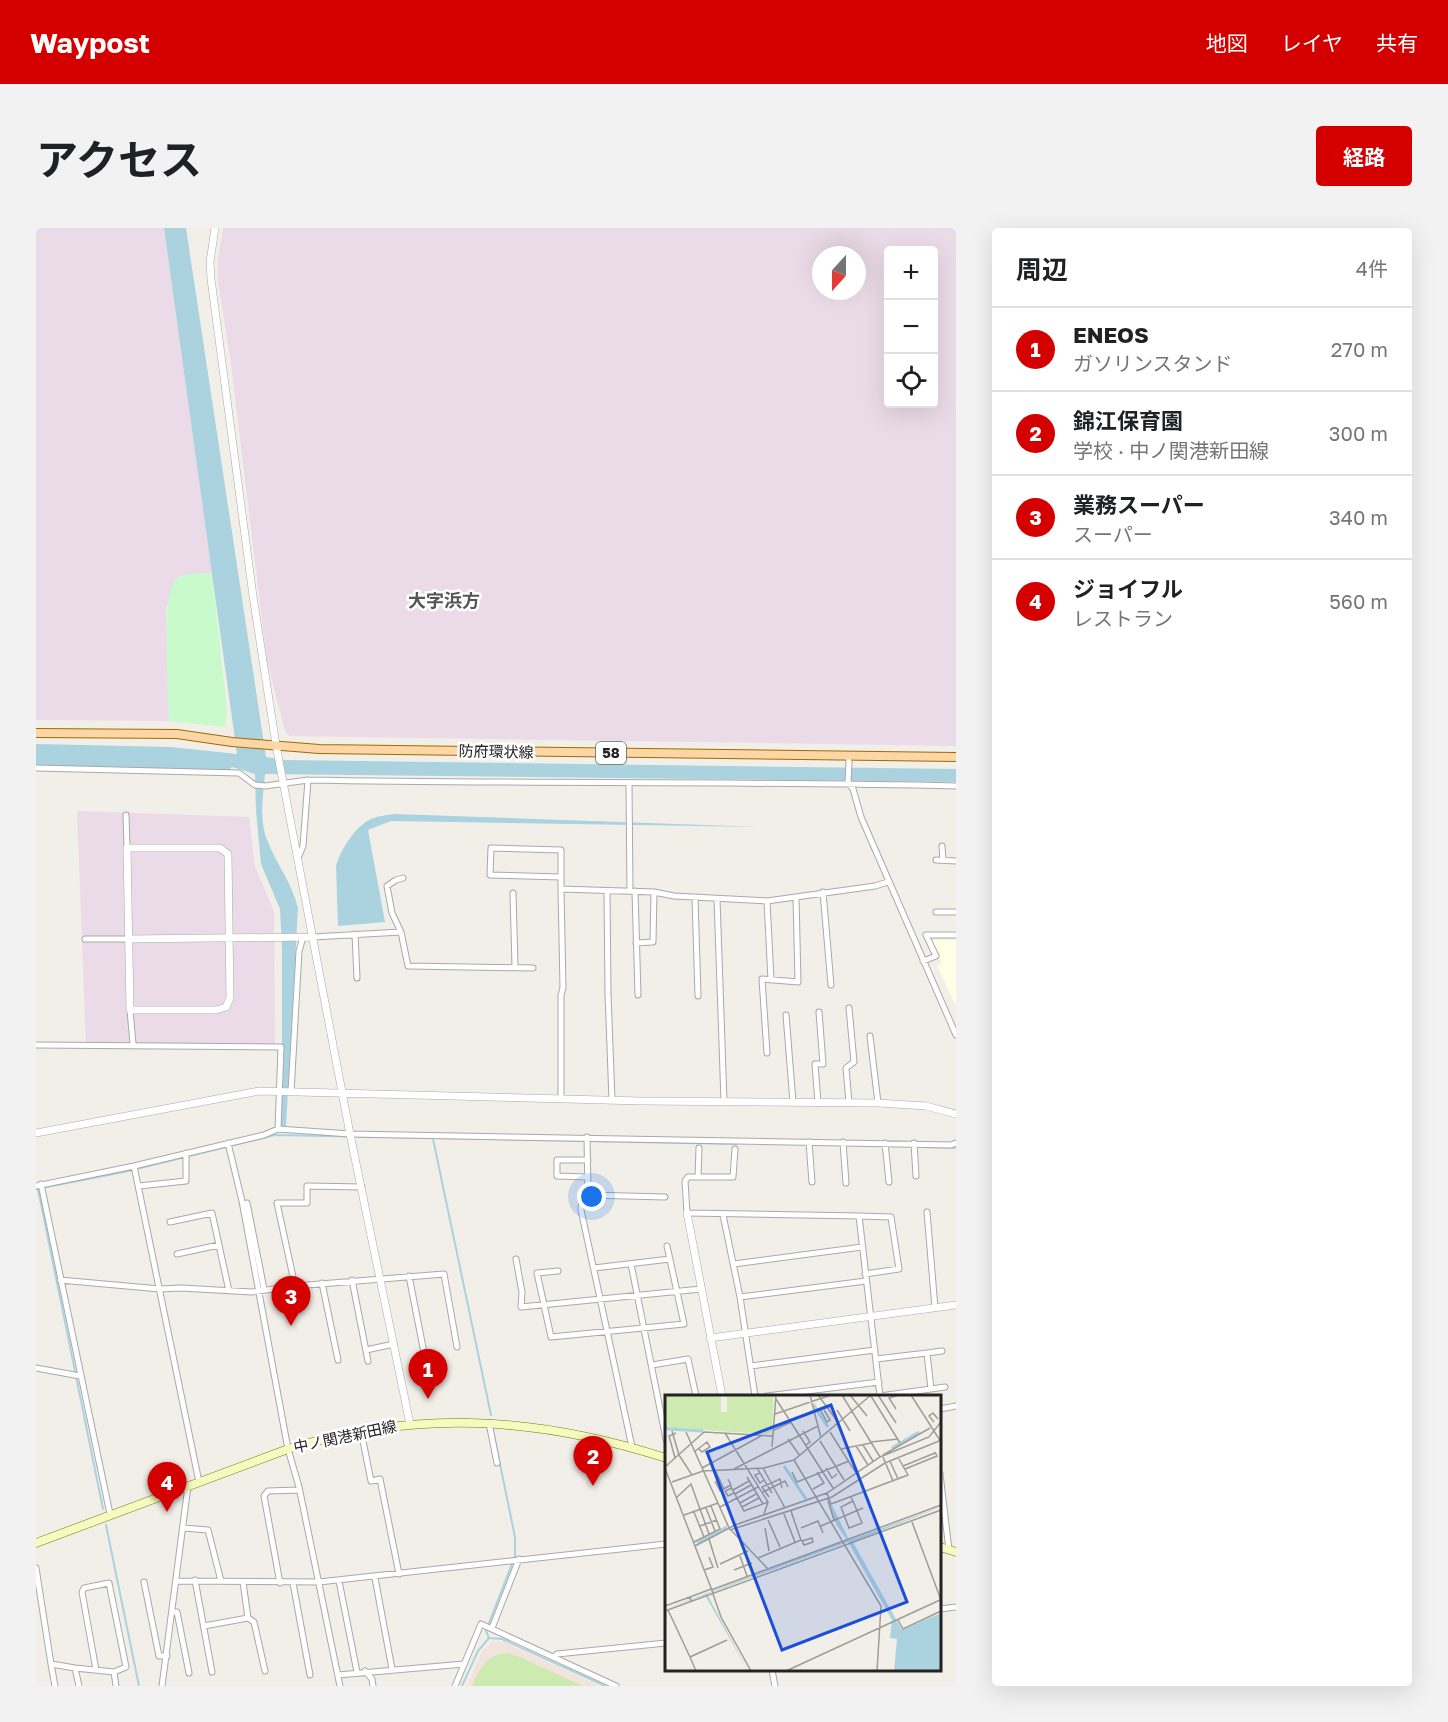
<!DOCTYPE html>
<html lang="ja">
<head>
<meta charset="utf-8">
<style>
	body { margin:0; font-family:"Golos Text","Noto Sans JP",sans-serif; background:#f2f2f2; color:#202124 }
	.controls { position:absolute; right:18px; top:18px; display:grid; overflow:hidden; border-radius:6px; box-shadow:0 6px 24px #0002 }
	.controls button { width:54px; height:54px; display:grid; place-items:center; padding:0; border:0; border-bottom:2px solid #e0e0e0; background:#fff; color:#202124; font:30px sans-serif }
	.compass { position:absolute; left:776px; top:18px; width:54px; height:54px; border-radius:50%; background:#fff; box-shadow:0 6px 24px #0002; rotate:201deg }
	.you { position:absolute; left:556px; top:969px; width:21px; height:21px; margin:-15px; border:4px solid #fff; border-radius:50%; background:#1a73e8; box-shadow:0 0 0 9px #1a73e833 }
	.badge { display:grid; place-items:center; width:39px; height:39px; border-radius:50%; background:#d40000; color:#fff; font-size:20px; font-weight:700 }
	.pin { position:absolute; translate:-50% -50px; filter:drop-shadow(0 2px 3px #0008) }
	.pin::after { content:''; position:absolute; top:32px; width:21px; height:18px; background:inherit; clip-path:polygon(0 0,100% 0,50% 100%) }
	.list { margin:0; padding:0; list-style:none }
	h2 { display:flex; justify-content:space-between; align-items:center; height:78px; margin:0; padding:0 24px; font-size:26px }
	h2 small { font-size:20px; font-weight:400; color:#757577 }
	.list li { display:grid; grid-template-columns:39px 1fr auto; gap:18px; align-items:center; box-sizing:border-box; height:84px; padding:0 24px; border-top:2px solid #e0e0e0 }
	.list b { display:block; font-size:22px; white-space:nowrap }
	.list p { margin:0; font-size:20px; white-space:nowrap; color:#757577 }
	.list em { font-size:20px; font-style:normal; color:#757577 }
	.icon { flex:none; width:33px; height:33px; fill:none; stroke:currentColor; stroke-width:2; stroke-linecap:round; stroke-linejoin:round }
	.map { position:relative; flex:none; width:920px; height:1458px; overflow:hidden; border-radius:6px }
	header { display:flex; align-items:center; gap:36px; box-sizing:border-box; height:84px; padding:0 30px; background:#d40000; color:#fff }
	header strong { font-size:28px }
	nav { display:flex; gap:33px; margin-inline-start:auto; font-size:21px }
	.intro { display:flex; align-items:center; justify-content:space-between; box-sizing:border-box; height:144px; padding:0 36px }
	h1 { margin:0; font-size:42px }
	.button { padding:15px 27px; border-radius:6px; background:#d40000; color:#fff; font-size:21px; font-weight:700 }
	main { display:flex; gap:36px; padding:0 36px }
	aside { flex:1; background:#fff; border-radius:6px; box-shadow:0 6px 24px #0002 }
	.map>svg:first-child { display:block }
</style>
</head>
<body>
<header>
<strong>Waypost</strong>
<nav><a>地図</a><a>レイヤ</a><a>共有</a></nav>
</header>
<div class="intro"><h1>アクセス</h1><a class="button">経路</a></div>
<main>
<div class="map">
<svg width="920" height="1458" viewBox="0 0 920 1458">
	<rect width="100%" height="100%" fill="#f2efe9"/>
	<path fill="#ebdbe8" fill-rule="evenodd" d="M 0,0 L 128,0 L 176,345 L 142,349 L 130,381 L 133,493 L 0,492 Z
		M 187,0 L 920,0 L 920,518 L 254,508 L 249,503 L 231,433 L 194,128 L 182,55 L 182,31 ZM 852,22 L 898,22 L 898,176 L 852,176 ZM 785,27 L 821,27 L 821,63 L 785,63 Z
		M 41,583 L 213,589 L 219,639 L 238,683 L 239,816 L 50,817 Z"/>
	<path fill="#ffffe5" d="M 895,712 L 920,712 L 920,778 L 901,738 L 906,735 Z"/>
	<path fill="#f3e3dd" d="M 457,1413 L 469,1414 L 563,1458 L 431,1458 L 446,1423 Z"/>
	<path fill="#cdebb0" d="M 471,1425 L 484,1429 L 547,1458 L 436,1458 C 444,1441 450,1426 471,1425 Z"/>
	<path fill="#c8facc" d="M 176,345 L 191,483 L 189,499 L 133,493 C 133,468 124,366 140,351 C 148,344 165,346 176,345 Z"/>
	<path fill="#aad3df" d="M 128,0 L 150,0 L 230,529 L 249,532 L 920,541 L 920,554 L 229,546 C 227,567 223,592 231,612 C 240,635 256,655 262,680 L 250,899 L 243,899 L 246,816 L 246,720 L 244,681 L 225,636 L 220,583 L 219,546 L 196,539 L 193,542 L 0,538 L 0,516 L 135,519 L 201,526 Z
		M 359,586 L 724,599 L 355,593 L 332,602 L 349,694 L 302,698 L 300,638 C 304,623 319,598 335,591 C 342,588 351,587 359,586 Z"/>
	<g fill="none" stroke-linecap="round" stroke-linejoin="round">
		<path stroke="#aad3df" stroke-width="2" d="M 397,911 L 455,1187
			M 887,919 L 920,920
			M 0,961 L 88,944 L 239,907 L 701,916
			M 2,961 L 67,1281
			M 70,1297 L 103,1458
			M 453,1410 L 450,1403 L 479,1328 L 479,1309 L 457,1202
			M 453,1410 L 466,1411 L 569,1458
			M 426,1458 L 442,1423 L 453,1410"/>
		<g stroke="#a9a9a9" stroke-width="7">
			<path id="minor" d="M 811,527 L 813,533 L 812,555 L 817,561 L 825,589 L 920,807
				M 0,540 L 203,545 L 219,557 L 229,558 L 272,552 C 488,556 704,553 920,558
				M 593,556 L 594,663
				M 90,587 L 91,620
				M 906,618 L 907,632
				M 262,630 L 267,618 L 272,552
				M 900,632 L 920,633
				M 525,649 L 454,647 L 455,620 L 525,622 L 525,661 L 527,760 L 525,767 L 525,871
				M 367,650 L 360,652 L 351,658 L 356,685 L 365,704 L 372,738 L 497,740
				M 525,661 L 618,664 L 638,668 L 731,673 L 839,658 L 852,654
				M 571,663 L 572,766 L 576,872
				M 599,663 L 602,767
				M 787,664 L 795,757
				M 477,665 L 479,739
				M 659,670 L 662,768
				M 681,671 L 688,873
				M 731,673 L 735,752
				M 900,684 L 920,684
				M 319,706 L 321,750
				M 277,709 L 365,704
				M 49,711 L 93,711
				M 600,715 L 617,714 L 618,664
				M 887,733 L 900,728 L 890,707 L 920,707
				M 94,782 L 97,816
				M 750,787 L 757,874
				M 834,808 L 842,875
				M 0,817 L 245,819 L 242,901
				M 731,825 L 726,751 L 762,754 L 760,669
				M 255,864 L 263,723 L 267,709
				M 782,875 L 779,836 L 787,836 L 783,784
				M 813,875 L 810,840 L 818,834 L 813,780
				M 551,909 L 552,967 L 545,978 L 545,982 L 596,1219
				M 773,914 L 776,954
				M 807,914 L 810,955
				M 192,915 L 206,973 L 252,1221 L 263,1259 L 304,1458
				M 849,915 L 853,954
				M 878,915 L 880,948
				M 699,921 L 697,949 L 652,949 L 649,953 L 651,985 L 823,988 L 844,1168
				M 552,932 L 521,932 L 521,948 L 552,949
				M 98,938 L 163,1254
				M 662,949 L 663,920
				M 5,956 L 74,1286
				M 0,958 L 98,938 L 228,907 L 242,901 L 314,906 L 915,917 L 920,915
				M 103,958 L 150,953 L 150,925
				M 552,967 L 629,969
				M 211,975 L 228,1061
				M 891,984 L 899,1080
				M 687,987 L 704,1069 L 719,1168
				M 823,988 L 855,989 L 863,1041 L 829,1046
				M 134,994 L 176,985 L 193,1063
				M 141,1026 L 183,1017
				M 480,1031 L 486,1064 L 485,1079 L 665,1061
				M 595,1036 L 630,1211
				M 698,1036 L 826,1019
				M 558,1040 L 634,1031
				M 522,1043 L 501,1045 L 515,1109 L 648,1096 L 631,1018
				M 373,1048 L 391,1140
				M 24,1052 L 124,1061 L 145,1060 L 216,1064 L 259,1058 L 408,1046 L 421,1119
				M 316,1052 L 332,1133
				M 286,1055 L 302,1132
				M 259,1058 L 241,975 L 271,975 L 271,958 L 326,959
				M 704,1069 L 830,1053
				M 330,1122 L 358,1116
				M 891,1125 L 906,1123
				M 840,1131 L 891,1125 L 895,1161 L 844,1168
				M 616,1137 L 652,1131 L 660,1168
				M 715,1138 L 839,1122
				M 0,1140 L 44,1148
				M 895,1161 L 909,1159
				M 731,1168 L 843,1154
				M 904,1181 L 920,1178
				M 453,1195 L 461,1235
				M 325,1203 L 335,1253 L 344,1251 L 363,1346
				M 904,1246 L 913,1322
				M 147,1300 L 172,1302 L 185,1353
				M 0,1340 L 15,1436 L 39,1440 L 43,1458
				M 339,1350 L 356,1441
				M 159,1352 L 176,1444
				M 140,1353 L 283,1354 L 630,1316
				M 303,1353 L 321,1444
				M 108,1354 L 123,1428 L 131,1428
				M 207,1354 L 212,1390 L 218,1394 L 229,1443
				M 244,1355 L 228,1268 L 232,1263 L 263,1262
				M 257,1355 L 274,1447
				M 904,1381 L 920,1379
				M 136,1384 L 141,1384 L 153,1445
				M 168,1398 L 212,1390
				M 456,1400 L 483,1331
				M 518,1429 L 521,1426 L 630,1415
				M 15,1436 L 19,1458
				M 39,1440 L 78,1444 L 80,1458
				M 60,1442 L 46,1364 L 48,1360 L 73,1355 L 90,1439 L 78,1444
				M 736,1442 L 739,1458
				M 329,1443 L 336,1451 L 337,1458
				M 302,1447 L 428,1436
				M 126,1458 L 152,1258
				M 419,1458 L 445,1396 L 580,1458"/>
		</g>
		<g stroke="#a9a9a9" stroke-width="8">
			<path id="tertiary" d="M 179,0 L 174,34 L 175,51 L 217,368 L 240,517 L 314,906 L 374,1196
				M 91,620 L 184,620 L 192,626 L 194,770 L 190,779 L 180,782 L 94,782 Z
				M 93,711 L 277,709
				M 0,905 L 223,863 L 605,873 L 842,875 L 890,878 L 920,886
				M 651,985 L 686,1168
				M 674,1110 L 920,1077"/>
		</g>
		<g stroke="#707d05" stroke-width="9">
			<path id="secondary" d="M 0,1315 L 252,1221 C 382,1181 502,1189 630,1230
				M 904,1319 L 920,1324"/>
		</g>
		<g stroke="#a06b00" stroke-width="10">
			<path id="primary" d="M 0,505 L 141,506 L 196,514 L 283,521 L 920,529"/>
		</g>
		<use href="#minor" stroke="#fff" stroke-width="5"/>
		<use href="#tertiary" stroke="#fff" stroke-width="7"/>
		<use href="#secondary" stroke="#f7fabf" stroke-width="8"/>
		<use href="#primary" stroke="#fcd6a4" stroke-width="8"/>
	</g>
	<g text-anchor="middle" stroke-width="5" stroke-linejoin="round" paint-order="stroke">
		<rect fill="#fff" stroke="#646464" stroke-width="1.5" x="560" y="514" width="30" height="22" rx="4.5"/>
		<g font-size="14" font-weight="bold" fill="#222">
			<text x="575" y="530">58</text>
		</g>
		<g font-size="15" fill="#222" stroke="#fff">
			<text transform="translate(460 524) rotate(1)" y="5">防府環状線</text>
			<text transform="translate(309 1209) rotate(-12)" y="5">中ノ関港新田線</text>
		</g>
		<g font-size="18" font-weight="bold" fill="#555" stroke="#fff">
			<text x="408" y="379">大字浜方</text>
		</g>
	</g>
	<g transform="translate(629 1167)">
		<rect width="276" height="276" fill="#f2efe9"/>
		<path d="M 0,0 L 56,0 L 56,17 L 62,17 L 62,0 L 109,0 L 107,36 L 102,39 L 5,33 L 0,25 Z" fill="#cdebb0"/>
		<path d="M 161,98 L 184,145 L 276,112 L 188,147 L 237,235 L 276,218 L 276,276 L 229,276 L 232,244 L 225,243 L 227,225 L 183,147 L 42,199 L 83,276 L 40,200 L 0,214 L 182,145 L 171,129 Z" fill="#aad3df"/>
		<path fill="none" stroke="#aad3df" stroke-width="3" d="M 148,9 L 163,32M 0,29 L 3,34 L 38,36M 227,53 L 254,37M 119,71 L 141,104M 32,148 L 62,132"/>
		<path fill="none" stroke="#9f9d99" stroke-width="1.5" d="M 145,0 L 156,43M 153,0 L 173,27M 177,0 L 215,62M 185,0 L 202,21M 213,0 L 231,28M 246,0 L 276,47M 206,1 L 235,48M 111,4 L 168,93M 231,14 L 224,3 L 234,0M 172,15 L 185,36M 156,16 L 162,27 L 165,25 L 159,15M 110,19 L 166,0M 269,27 L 264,21 L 268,18 L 273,24M 109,35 L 126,27M 7,36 L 14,60M 138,36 L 145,47 L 141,50M 21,37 L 65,135M 165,37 L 191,78M 60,38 L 103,107 L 99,119M 123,44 L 135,61M 155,46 L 179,85M 206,47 L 233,44M 198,50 L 208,66M 191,51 L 203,70M 107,52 L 111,0M 176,54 L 206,48M 29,57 L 42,47 L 45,52 L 37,57 L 34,54M 14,60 L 27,80M 218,60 L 265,33M 218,62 L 228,86M 10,63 L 4,41 L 11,38M 129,65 L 216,211 L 212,276M 225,66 L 233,84M 238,71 L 270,58M 0,72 L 39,37 L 107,41M 0,73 L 48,198M 37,73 L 96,41M 92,73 L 107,98M 98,73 L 120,113M 161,73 L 167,83 L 172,79M 69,74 L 153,31M 240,74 L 272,61 L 270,57M 50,75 L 59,94M 127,77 L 132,87 L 184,66M 95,78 L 90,80 L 95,88 L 99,85M 82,82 L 98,109M 50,86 L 55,96 L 66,90 L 63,84M 7,87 L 38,76 L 99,73 L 129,65 L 206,0M 65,90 L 79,116 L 103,107M 67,93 L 60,96 L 63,101 L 69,98M 148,94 L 159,88 L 152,77M 68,95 L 84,86M 98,97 L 120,86 L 123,92M 162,98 L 166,109 L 243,80 L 234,64M 70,99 L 86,90M 12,102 L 26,89 L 44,139M 104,102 L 97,92 L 115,84 L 117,93M 186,102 L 188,106 L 197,128 L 184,133 L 176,112 L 188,106M 163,106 L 169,125M 75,108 L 91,99M 55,112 L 93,92M 77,112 L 94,103M 41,113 L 50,136M 126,116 L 131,131 L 136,145 L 137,146 L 139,150 L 148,147 L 147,143 L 137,146M 29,117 L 39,142M 119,119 L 130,147M 19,120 L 53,108M 103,125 L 115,152M 247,127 L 276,205M 35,131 L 52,125M 156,131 L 198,113M 100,133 L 104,156M 136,133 L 153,126 L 158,138M 65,135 L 167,102 L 220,68 L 274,46M 66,135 L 103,174M 44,144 L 53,173M 29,147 L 55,134 L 46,111M 30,151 L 70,130 L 162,98 L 215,62 L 264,42 L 276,27M 75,161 L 82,181M 93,163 L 136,145M 55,169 L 83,156M 39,175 L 48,172 L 44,162M 69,175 L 87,168M 46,195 L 276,110M 48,199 L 56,222 L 86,276M 26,206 L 25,202 L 46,194M 0,211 L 25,202M 3,215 L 25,262M 0,216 L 276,115M 233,225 L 238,234 L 276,216M 31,276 L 25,262 L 62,245M 121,276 L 275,205"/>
		<path fill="#1d4ed8" fill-opacity="0.15" stroke="#1d4ed8" stroke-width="3" d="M 166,10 L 242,207 L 117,255 L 42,57 Z"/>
		<rect width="276" height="276" fill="none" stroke="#222" stroke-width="3"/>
	</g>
</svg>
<div class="controls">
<button>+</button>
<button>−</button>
<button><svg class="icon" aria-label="locate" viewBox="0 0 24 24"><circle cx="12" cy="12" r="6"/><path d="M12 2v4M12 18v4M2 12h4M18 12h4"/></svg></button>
</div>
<svg class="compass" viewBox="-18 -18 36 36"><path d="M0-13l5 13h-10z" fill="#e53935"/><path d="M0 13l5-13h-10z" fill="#757577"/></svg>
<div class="you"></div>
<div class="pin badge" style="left:392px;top:1171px">1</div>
<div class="pin badge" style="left:557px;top:1258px">2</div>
<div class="pin badge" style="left:255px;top:1098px">3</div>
<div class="pin badge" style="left:131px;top:1284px">4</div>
</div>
<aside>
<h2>周辺<small>4件</small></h2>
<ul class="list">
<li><span class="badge">1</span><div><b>ENEOS</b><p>ガソリンスタンド</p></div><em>270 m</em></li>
<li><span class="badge">2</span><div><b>錦江保育園</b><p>学校 · 中ノ関港新田線</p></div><em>300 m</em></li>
<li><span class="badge">3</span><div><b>業務スーパー</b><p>スーパー</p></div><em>340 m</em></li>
<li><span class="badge">4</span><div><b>ジョイフル</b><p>レストラン</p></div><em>560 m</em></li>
</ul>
</aside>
</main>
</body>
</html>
